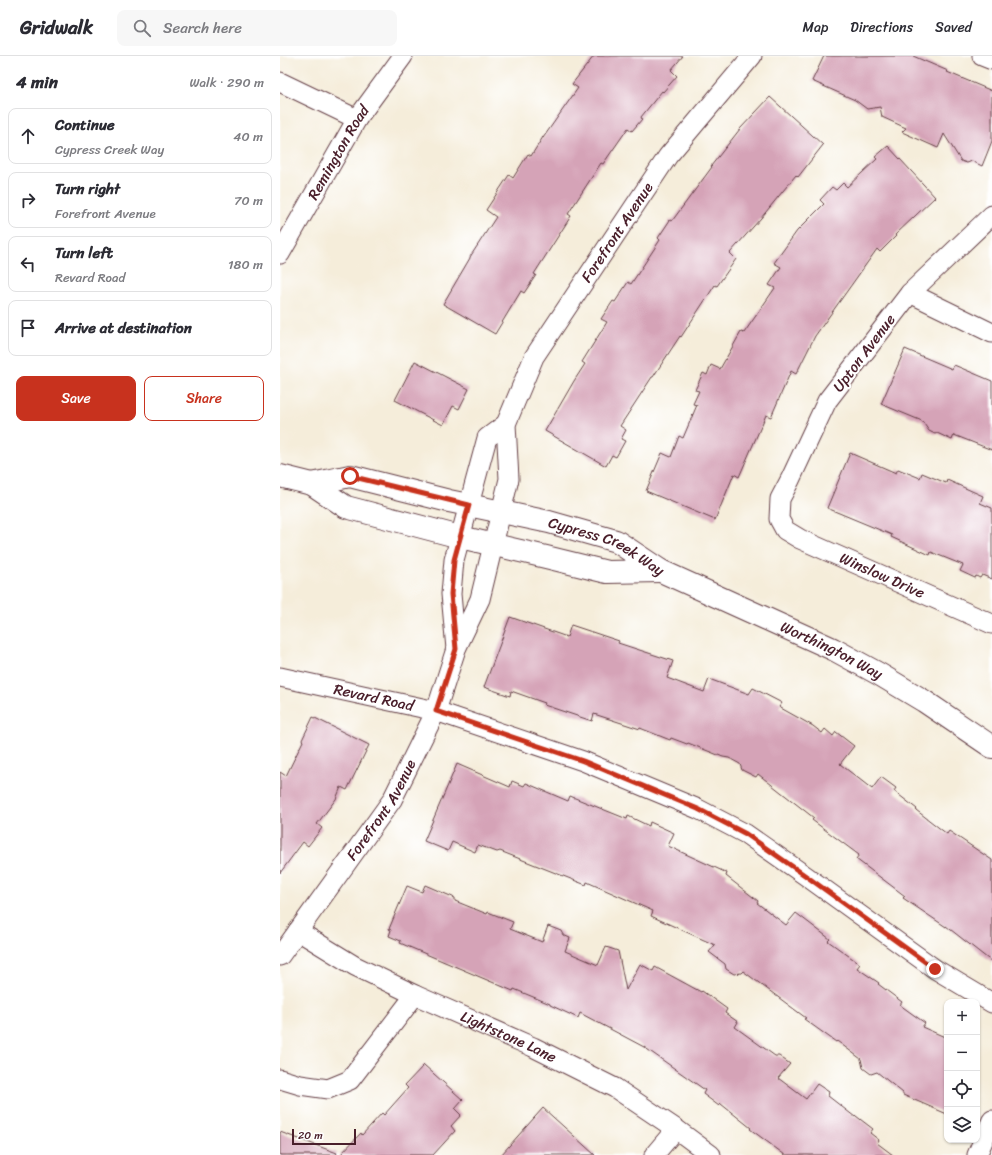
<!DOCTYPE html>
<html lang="en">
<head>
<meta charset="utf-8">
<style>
	body { margin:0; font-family:Sriracha,sans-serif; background:#f7f7f7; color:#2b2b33 }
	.controls { position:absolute; right:12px; bottom:12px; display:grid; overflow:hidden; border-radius:8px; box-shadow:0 1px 3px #0004 }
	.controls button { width:36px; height:36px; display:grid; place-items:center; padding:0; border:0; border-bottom:1px solid #e1e1e2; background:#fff; color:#2b2b33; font:20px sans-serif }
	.scale { position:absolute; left:12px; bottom:10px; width:64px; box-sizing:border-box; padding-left:4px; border:2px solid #4a1f2b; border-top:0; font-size:11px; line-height:14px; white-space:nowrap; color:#4a1f2b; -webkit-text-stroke:3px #fff; paint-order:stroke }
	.stop { position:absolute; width:12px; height:12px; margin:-9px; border:3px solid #c8321e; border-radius:50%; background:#fff }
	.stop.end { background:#c8321e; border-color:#fff; box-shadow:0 1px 4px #0008 }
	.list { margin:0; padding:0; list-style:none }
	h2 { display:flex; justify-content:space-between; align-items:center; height:52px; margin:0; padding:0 16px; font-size:17px }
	h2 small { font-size:13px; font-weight:400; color:#7c7c81 }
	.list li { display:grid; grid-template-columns:26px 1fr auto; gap:12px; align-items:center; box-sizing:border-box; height:56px; margin:0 8px 8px; padding:0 8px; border:1px solid #e1e1e2; border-radius:8px }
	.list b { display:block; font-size:15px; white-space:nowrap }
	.list p { margin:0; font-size:13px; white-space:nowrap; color:#7c7c81 }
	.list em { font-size:13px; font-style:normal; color:#7c7c81 }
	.actions { display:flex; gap:8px; padding:12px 16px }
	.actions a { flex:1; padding:9px 0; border:1px solid #c8321e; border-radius:8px; text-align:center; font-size:14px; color:#c8321e }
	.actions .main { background:#c8321e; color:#fff }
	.icon { flex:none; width:22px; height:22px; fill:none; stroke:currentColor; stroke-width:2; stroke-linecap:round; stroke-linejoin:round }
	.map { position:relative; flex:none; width:712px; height:1099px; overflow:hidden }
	header { display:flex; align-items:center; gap:24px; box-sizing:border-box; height:56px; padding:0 20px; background:#fff; border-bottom:1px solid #e1e1e2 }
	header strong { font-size:19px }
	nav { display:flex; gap:22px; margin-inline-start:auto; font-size:14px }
	.search { width:280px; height:36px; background:#f7f7f7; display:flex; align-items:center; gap:10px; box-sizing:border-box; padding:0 14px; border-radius:8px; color:#7c7c81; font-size:15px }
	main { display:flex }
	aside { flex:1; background:#fff }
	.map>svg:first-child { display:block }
</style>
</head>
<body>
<header>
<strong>Gridwalk</strong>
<div class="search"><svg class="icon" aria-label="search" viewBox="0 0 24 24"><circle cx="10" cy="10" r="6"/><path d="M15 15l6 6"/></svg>Search here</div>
<nav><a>Map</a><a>Directions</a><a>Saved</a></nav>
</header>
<main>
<aside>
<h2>4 min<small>Walk · 290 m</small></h2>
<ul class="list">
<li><svg class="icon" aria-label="ahead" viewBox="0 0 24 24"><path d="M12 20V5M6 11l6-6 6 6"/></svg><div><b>Continue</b><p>Cypress Creek Way</p></div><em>40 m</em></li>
<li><svg class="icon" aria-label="right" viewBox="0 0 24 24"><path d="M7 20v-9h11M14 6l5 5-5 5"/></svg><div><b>Turn right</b><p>Forefront Avenue</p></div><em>70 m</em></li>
<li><svg class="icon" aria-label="left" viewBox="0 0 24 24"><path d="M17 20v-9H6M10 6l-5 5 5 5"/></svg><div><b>Turn left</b><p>Revard Road</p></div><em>180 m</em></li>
<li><svg class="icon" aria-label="arrive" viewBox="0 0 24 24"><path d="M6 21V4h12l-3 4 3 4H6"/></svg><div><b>Arrive at destination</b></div></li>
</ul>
<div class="actions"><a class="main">Save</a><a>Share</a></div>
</aside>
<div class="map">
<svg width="712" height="1099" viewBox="0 0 712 1099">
	<rect width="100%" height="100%" fill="#fff"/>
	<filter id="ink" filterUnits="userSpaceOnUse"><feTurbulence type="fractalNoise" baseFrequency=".025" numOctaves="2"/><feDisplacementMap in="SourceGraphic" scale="8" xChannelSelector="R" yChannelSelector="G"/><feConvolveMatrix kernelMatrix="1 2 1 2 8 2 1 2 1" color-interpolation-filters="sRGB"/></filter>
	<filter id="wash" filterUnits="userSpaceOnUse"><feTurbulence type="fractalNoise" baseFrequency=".012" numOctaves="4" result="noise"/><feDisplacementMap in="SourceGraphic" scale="16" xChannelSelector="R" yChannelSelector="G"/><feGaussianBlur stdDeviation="0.9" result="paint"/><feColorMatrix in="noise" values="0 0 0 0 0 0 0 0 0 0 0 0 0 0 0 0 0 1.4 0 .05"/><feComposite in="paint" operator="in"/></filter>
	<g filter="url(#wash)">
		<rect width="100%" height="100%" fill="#f5edda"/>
		<g id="blocks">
			<path fill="#d5a3b7" d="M 314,0 L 403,0 L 391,14 L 397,20 L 383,36 L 382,35 L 361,61 L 362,63 L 352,75 L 348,72 L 323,108 L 321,107 L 288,158 L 291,160 L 254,218 L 256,219 L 244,237 L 241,235 L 215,278 L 163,248 L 190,202 L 190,201 L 216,161 L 206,154 L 229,119 L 233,122 L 248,98 L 251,100 L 263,81 L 263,82 L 298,32 L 292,28 Z
				M 544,0 L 633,0 L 668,15 L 667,16 L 712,35 L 712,85 L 702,110 L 692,105 L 687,107 L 681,105 L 664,78 L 658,92 L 622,76 L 626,72 L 602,61 L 600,51 L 587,53 L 575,44 L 532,25 Z
				M 490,41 L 543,89 L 518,121 L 516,119 L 481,162 L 450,197 L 456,203 L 437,230 L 435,229 L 401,281 L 400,280 L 373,321 L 372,321 L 340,370 L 346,374 L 341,383 L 345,385 L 336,401 L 332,399 L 326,410 L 265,375 L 294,325 L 305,308 L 302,306 L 327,266 L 321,263 L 333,245 L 335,246 L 348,226 L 351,228 L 380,184 L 378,182 L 390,164 L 392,165 L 432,111 L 431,110 L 460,73 Z
				M 608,90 L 655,141 L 615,179 L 616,180 L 600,196 L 597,193 L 535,280 L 516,318 L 511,315 L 491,361 L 486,359 L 459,421 L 454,418 L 435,464 L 366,435 L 382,397 L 391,401 L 399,380 L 403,382 L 417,349 L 413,348 L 419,335 L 415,334 L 423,317 L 427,319 L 431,309 L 440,313 L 461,276 L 464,277 L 495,232 L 489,229 L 501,211 L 494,207 L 517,175 L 544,148 L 540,144 L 552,131 L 556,134 L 563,127 L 567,131 L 597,103 L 595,101 Z
				M 625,293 L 672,313 L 674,309 L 712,325 L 712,394 L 674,379 L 672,384 L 657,377 L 655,378 L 649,375 L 642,365 L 601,348 Z
				M 135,305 L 189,333 L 179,353 L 173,350 L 163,369 L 115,344 Z
				M 570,397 L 616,417 L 618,413 L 640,422 L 642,417 L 666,427 L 667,424 L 703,440 L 700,447 L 712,452 L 712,523 L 702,519 L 700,522 L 696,520 L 695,522 L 680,515 L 683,509 L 651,496 L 650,499 L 611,481 L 612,479 L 547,452 Z
				M 230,561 L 287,581 L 291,569 L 339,585 L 338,587 L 393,605 L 387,622 L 424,636 L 429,623 L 469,638 L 473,632 L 502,647 L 499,651 L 533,670 L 542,677 L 545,673 L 553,680 L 556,676 L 574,690 L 560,708 L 592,733 L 601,721 L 616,732 L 614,735 L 637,753 L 636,754 L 667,778 L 669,775 L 712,804 L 712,906 L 666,870 L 666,871 L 623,842 L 625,840 L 576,803 L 579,799 L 532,764 L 534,762 L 478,718 L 476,721 L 462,714 L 460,708 L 449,702 L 443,701 L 408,687 L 407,688 L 391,682 L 390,684 L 360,672 L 360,673 L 314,658 L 312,665 L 264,649 L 265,647 L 231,635 L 230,640 L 204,631 Z
				M 33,661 L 89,689 L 67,734 L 61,731 L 56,743 L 37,768 L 42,772 L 28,790 L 23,786 L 0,817 L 0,716 L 6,720 L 23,685 L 22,684 Z
				M 177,708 L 230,731 L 232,725 L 244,730 L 246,727 L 288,745 L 290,740 L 347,763 L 348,760 L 369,770 L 370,766 L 394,777 L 388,790 L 447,817 L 446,820 L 478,845 L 477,847 L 506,869 L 516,857 L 550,883 L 548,885 L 580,908 L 577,912 L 599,927 L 598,928 L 622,946 L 620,949 L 645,967 L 642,971 L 667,982 L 667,1058 L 623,1039 L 623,1037 L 597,1016 L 591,1018 L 583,1012 L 581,1003 L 557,985 L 556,986 L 524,963 L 526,962 L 463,915 L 461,917 L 454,918 L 446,913 L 445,908 L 429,896 L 435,889 L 371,860 L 373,855 L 307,826 L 306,829 L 220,795 L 217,796 L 198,789 L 195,796 L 172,786 L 168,795 L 144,785 Z
				M 145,829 L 175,842 L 175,845 L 207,858 L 208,856 L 233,866 L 230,873 L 262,886 L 268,870 L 281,875 L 283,879 L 290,882 L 285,895 L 318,909 L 326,891 L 338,895 L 346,934 L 360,908 L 373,915 L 375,911 L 421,936 L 422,935 L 447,953 L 445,957 L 458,966 L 455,971 L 495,1000 L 499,1000 L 510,1008 L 498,1022 L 526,1043 L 537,1028 L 549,1036 L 548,1040 L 575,1061 L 576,1060 L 593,1073 L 590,1077 L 599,1084 L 597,1087 L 613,1099 L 505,1099 L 470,1073 L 471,1072 L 441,1048 L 439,1050 L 423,1038 L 425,1034 L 364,991 L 300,957 L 298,962 L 270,949 L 270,948 L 234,933 L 233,935 L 120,887 L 121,885 L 109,880 L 111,874 L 109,873 L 127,830 L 142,836 Z
				M 144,1009 L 183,1044 L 175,1053 L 181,1059 L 171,1070 L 175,1075 L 153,1099 L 60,1099 L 81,1077 L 82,1079 L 102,1057 L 104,1059 L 128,1032 L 125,1029 Z
				M 263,1052 L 315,1099 L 221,1099 Z
				M 0,1076 L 57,1097 L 56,1099 L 0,1099 Z"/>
		</g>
	</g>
	<g filter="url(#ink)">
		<use href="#blocks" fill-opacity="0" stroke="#643e45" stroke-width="1"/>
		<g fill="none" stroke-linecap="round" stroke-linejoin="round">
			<g stroke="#643e45" stroke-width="21">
				<g id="minor">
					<path d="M 702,0 L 712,4"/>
					<path d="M 0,26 L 77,63"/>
					<path id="s1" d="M 712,159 L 630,237 L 547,345 L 510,424 L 500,443 L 499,463 L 505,474 L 520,483 L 712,568"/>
					<path id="s2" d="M 0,198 L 77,63 L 123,0"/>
					<path d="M 630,237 L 712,277"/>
					<path d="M 176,593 L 171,538 L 174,504 L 207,382 L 226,368"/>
					<path id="s3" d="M 0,621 L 156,655 L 303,705 L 418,753 L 466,778 L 526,820 L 655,913 L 712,947"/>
					<path id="s4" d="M 18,875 L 75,910 L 135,939 L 253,991 L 335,1032 L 396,1073 L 431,1099"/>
					<path id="s5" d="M 0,900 L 112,744 L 156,655 L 176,593 L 200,543 L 229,423 L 226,368 L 254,301 L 388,100 L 472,0"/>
					<path d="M 0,1023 L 20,1029 L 48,1033 L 70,1024 L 135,939"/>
					<path d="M 374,1099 L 396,1073"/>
					<path d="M 697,1099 L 712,1064"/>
				</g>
			</g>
			<g stroke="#643e45" stroke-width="24">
				<g id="tertiary">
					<path d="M 0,420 L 32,428 L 66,451 L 180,481 L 266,501 L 327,516 L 381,515"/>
					<path id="s6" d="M 32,428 L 70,420 L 169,445 L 269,466 L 336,485 L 381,515 L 553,593 L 599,618 L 644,645 L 712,691"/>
				</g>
			</g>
			<use href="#minor" stroke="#fff" stroke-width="19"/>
			<use href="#tertiary" stroke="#fff" stroke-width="22"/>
		</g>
	</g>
	<g fill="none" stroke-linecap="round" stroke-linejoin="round" filter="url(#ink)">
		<path stroke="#c8321e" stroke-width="5" d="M 70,420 L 189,449 L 174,504 L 171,538 L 176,593 L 156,655 L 303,705 L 418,753 L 466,778 L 526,820 L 655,913"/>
	</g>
	<g text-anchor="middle" stroke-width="4" stroke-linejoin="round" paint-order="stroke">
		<g font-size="15" fill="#4a1f2b" stroke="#fff">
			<text dy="5" stroke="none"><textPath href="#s2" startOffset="117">Remington Road</textPath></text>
			<text dy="5" stroke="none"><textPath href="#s5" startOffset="813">Forefront Avenue</textPath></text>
			<text transform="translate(584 297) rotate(-53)" y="5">Upton Avenue</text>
			<text dy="5" stroke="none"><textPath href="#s6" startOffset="306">Cypress Creek Way</textPath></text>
			<text dy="5" stroke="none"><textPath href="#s1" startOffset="498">Winslow Drive</textPath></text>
			<text dy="5" stroke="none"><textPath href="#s6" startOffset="555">Worthington Way</textPath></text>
			<text dy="5" stroke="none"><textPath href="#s3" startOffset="96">Revard Road</textPath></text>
			<text dy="5" stroke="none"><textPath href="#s5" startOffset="178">Forefront Avenue</textPath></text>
			<text dy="5" stroke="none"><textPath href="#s4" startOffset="236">Lightstone Lane</textPath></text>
		</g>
	</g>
</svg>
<div class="controls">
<button>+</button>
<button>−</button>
<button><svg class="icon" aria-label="locate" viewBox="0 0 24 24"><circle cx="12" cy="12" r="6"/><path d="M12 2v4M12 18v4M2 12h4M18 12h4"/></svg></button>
<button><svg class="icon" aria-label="layers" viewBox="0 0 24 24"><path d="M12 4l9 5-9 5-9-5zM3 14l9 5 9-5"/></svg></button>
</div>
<div class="scale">20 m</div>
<div class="stop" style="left:70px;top:420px"></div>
<div class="stop end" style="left:655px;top:913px"></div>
</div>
</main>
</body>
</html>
